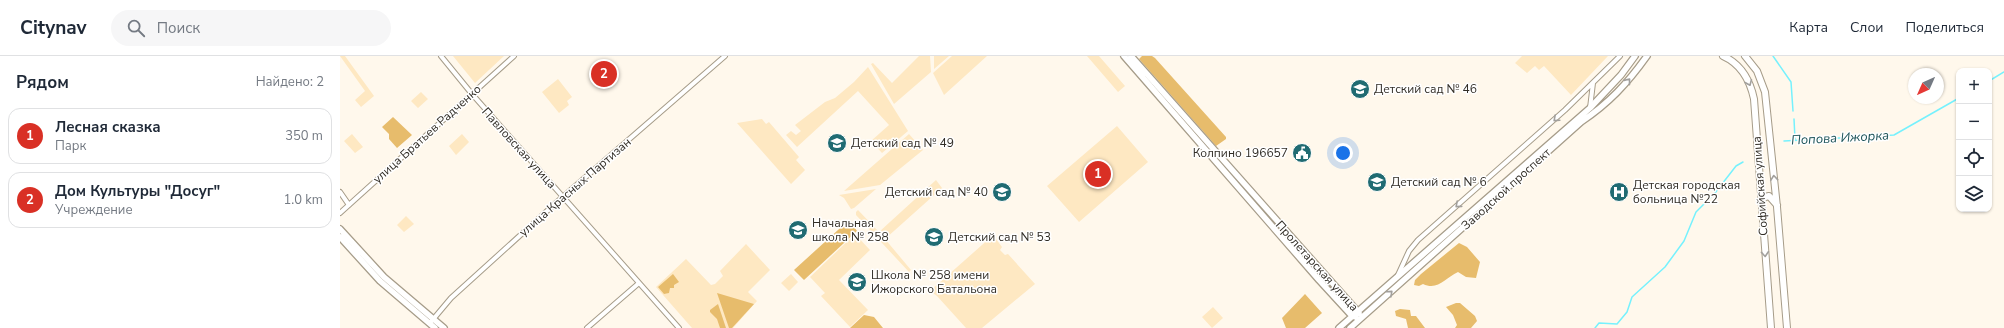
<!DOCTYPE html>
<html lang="ru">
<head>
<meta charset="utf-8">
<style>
	body { margin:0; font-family:"Nunito Sans",sans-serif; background:#f6f6f7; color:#1f2937 }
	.controls { position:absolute; right:12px; top:12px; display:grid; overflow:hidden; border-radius:8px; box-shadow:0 1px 3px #0004 }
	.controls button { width:36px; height:36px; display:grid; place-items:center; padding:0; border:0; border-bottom:1px solid #e0e1e3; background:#fff; color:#1f2937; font:20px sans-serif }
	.compass { position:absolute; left:1568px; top:12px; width:36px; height:36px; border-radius:50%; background:#fff; box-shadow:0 1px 3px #0004; rotate:225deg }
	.you { position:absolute; left:1003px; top:97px; width:14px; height:14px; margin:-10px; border:3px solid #fff; border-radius:50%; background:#1a73e8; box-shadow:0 0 0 6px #1a73e833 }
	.badge { display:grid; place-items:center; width:26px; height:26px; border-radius:50%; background:#d93025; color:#fff; font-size:13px; font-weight:700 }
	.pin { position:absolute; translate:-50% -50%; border:2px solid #fff; box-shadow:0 1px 4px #0006 }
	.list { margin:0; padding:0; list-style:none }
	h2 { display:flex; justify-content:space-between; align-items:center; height:52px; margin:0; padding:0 16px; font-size:17px }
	h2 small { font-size:13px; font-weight:400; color:#747a83 }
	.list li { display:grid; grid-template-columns:26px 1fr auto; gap:12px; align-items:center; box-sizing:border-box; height:56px; margin:0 8px 8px; padding:0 8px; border:1px solid #e0e1e3; border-radius:12px }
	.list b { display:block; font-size:15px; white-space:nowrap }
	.list p { margin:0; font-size:13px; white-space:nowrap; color:#747a83 }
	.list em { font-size:13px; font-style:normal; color:#747a83 }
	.icon { flex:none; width:22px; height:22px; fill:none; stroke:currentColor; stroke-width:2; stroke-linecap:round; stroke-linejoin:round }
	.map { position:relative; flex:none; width:1664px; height:272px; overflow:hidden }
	header { display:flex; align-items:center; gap:24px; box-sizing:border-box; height:56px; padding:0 20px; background:#fff; border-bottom:1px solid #e0e1e3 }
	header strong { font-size:19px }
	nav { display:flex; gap:22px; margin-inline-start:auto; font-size:14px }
	.search { width:280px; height:36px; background:#f6f6f7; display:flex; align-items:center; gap:10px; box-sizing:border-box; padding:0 14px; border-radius:22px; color:#747a83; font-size:15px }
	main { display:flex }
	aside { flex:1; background:#fff }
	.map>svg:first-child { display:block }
</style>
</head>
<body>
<header>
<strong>Citynav</strong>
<div class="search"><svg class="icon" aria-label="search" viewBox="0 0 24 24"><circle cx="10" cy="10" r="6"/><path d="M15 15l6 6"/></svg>Поиск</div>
<nav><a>Карта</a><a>Слои</a><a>Поделиться</a></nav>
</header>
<main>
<aside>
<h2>Рядом<small>Найдено: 2</small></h2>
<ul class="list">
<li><span class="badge">1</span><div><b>Лесная сказка</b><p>Парк</p></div><em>350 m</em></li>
<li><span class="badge">2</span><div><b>Дом Культуры &quot;Досуг&quot;</b><p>Учреждение</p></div><em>1.0 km</em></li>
</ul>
</aside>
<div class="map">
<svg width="1664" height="272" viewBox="0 0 1664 272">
	<rect width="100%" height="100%" fill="#fff8ec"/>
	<path fill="#fee8c2" d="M 0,0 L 5,0 L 34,40 L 21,51 L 15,44 L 25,35 Z
		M 113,0 L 164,0 L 135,27 Z
		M 579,0 L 590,0 L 591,16 L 554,48 L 531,8 L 533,7 L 552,27 Z
		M 594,0 L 609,0 L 594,13 Z
		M 612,0 L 647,0 L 604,39 L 593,17 Z
		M 747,0 L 759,0 L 785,30 L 778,36 Z
		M 1182,0 L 1268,0 L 1231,39 L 1204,10 L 1199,14 L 1195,10 L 1187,17 L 1175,7 Z
		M 528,11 L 568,75 L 542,97 L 531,85 L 549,69 L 518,35 L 457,91 L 446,79 L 451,75 L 456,79 L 461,75 L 455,69 L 485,46 L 495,42 L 514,26 Z
		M 218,23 L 232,41 L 227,45 L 229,49 L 219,57 L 202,36 Z
		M 81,36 L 88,43 L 78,52 L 71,45 Z
		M 422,63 L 426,68 L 429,66 L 459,101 L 456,104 L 465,114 L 451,128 L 397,67 Z
		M 777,70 L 808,106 L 739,166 L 707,130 Z
		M 12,78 L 23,91 L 15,97 L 4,85 Z
		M 122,78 L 129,86 L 116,99 L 109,90 Z
		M 569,78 L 583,94 L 540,129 L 504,135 Z
		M 596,124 L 602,132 L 545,183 L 571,214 L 569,216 L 516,159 L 516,156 L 518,154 L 539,176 Z
		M 536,133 L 514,152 L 511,153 L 504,142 L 499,139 Z
		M 66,160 L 74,168 L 64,176 L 57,169 Z
		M 515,178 L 530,194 L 499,224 L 528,254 L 510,271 L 481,240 L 485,237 L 470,221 Z
		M 651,181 L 656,183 L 662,191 L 660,194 L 665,199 L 668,198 L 695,228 L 642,272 L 626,272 L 597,240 L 590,235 Z
		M 406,188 L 430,214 L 408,236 L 417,245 L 393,272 L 352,272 L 316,231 L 346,203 L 371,229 L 375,228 L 383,220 L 380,215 Z
		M 451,218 L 458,226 L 449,235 L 441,227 Z
		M 873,251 L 883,262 L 872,272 L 862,261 Z"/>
	<path fill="#e7bc6c" d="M 802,0 L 812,0 L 815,2 L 886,81 L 886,83 L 876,90 L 799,3 Z
		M 53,61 L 72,79 L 57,92 L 49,83 L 49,78 L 42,71 Z
		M 509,164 L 517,175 L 464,224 L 454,214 Z
		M 1119,187 L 1127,191 L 1140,206 L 1136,222 L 1126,221 L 1118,216 C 1105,222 1098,235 1083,228 L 1079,230 L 1074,229 L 1075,224 L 1081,218 Z
		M 333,218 L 339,226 L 334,229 L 334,232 L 330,232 L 329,237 L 324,238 L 318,231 Z
		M 377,237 L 414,248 L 392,272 L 389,272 Z
		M 965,238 L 982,257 L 965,272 L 946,272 L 942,262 Z
		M 1116,247 L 1120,247 L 1135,260 L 1137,265 L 1131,272 L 1115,272 L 1117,269 L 1113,259 L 1106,251 Z
		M 378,248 L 386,272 L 380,272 L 377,263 L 370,256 L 370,254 Z
		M 1060,253 L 1070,254 L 1071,260 L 1076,260 L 1085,272 L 1068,272 L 1066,263 L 1056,260 L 1055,255 Z
		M 524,259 L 534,261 L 543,272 L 510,272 Z"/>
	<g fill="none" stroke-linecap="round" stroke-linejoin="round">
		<path stroke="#76f1fd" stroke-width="1.5" d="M 1433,0 L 1451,26 L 1453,55
			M 1649,25 L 1664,16
			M 1454,63 L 1455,83
			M 1444,85 L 1554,79 L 1619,42
			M 1255,272 L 1259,267 L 1277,268 L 1287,256 L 1292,241 L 1325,211 L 1344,185 L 1356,156 L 1375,137 L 1396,110 L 1403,106"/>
		<g stroke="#a69c89" stroke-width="6">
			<path id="street" d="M 101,0 L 132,38 L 339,272
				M 1250,52 L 1253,27
				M 0,136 L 9,149
				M 0,157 L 174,0
				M 1058,219 L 1069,195 L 1078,184 L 1225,54 L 1280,0
				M 90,267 L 111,242 L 218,145 L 385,0
				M 247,272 L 299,227"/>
		</g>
		<g stroke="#a69c89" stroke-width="8">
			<path id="secondary" d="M 784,0 L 979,224 L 1012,260 L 1016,261
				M 791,0 L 1019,257
				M 0,173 L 44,221 L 104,272
				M 0,181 L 40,225 L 95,272
				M 999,272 L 1250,52 L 1281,19 L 1295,0
				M 1010,272 L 1241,66 C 1269,47 1287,28 1307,0"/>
		</g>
		<g stroke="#a69c89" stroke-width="8">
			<path id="primary" d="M 1383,0 C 1401,8 1410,24 1414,43 L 1431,272
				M 1405,0 L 1417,15 L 1425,36 L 1437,151 L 1447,272
				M 1421,145 L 1425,141 L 1429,140 L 1437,149"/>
		</g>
		<use href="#street" stroke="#fff" stroke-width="4"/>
		<use href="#secondary" stroke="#fff" stroke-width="5.5"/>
		<use href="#primary" stroke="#fff" stroke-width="6"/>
	</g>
	<defs><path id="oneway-chevron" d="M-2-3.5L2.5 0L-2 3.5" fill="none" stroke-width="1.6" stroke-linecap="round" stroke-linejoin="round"/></defs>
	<g stroke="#a2a09d">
		<use href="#oneway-chevron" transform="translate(1288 25) rotate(-51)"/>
		<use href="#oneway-chevron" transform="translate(1409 27) rotate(67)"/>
		<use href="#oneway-chevron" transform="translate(1216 63) rotate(138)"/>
		<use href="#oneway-chevron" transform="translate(1434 122) rotate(-96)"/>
		<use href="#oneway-chevron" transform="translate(1118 149) rotate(139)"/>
		<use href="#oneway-chevron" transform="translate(1425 198) rotate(86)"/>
		<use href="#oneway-chevron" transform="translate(1050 237) rotate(-42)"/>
	</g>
	<defs>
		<g id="school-disc" transform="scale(1)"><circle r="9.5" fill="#206b72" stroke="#fff"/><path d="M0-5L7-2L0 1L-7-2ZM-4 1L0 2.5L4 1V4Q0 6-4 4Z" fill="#fff"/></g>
		<g id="civic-disc" transform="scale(1)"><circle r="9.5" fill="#206b72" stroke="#fff"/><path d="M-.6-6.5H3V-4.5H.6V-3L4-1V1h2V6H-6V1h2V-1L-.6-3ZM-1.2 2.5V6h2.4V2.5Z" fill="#fff"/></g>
		<g id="hospital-disc" transform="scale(1)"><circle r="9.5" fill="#206b72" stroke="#fff"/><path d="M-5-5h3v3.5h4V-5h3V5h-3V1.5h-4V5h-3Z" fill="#fff"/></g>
	</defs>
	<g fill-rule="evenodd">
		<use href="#school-disc" x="1020" y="33"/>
		<use href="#school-disc" x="497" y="87"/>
		<use href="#civic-disc" x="962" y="97"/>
		<use href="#school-disc" x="1037" y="126"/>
		<use href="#school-disc" x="662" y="136"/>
		<use href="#hospital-disc" x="1279" y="136"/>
		<use href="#school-disc" x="458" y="174"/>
		<use href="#school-disc" x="594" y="181"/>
		<use href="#school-disc" x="517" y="226"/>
	</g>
	<g text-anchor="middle" stroke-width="3" stroke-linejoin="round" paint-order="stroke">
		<g font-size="12" fill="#312d26" stroke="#fff" text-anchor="start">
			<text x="1034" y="37">Детский сад № 46</text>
			<text x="511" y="91">Детский сад № 49</text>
			<text x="948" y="101" text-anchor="end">Колпино 196657</text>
			<text x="1051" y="130">Детский сад № 6</text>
			<text x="1293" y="133">Детская городская<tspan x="1293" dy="14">больница №22</tspan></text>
			<text x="648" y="140" text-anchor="end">Детский сад № 40</text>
			<text x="472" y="171">Начальная<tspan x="472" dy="14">школа № 258</tspan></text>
			<text x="608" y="185">Детский сад № 53</text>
			<text x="531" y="223">Школа № 258 имени<tspan x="531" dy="14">Ижорского Батальона</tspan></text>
		</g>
		<g font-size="12" fill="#312d26" stroke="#fff">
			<text transform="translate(87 78) rotate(-42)" y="4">улица Братьев Радченко</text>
			<text transform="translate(179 92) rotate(48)" y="4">Павловская улица</text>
			<text transform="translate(1420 130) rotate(-94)" y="4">Софийская улица</text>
			<text transform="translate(235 131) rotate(-41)" y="4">улица Красных Партизан</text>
			<text transform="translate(1166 133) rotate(-42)" y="4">Заводской проспект</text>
			<text transform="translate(977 210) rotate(48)" y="4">Пролетарская улица</text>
		</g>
		<g font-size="13" font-style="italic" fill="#20565b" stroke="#fff">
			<text transform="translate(1500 81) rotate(-3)" y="5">Попова Ижорка</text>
		</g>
	</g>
</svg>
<div class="controls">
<button>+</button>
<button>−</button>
<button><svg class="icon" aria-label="locate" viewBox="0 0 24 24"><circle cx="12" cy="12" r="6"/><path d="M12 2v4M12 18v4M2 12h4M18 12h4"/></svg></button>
<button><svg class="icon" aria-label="layers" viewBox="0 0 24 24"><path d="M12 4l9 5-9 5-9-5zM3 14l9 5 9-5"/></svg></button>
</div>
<svg class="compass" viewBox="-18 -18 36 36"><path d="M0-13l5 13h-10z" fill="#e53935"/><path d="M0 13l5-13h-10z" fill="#747a83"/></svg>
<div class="you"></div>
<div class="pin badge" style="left:758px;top:118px">1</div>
<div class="pin badge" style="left:264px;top:18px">2</div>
</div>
</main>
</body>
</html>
